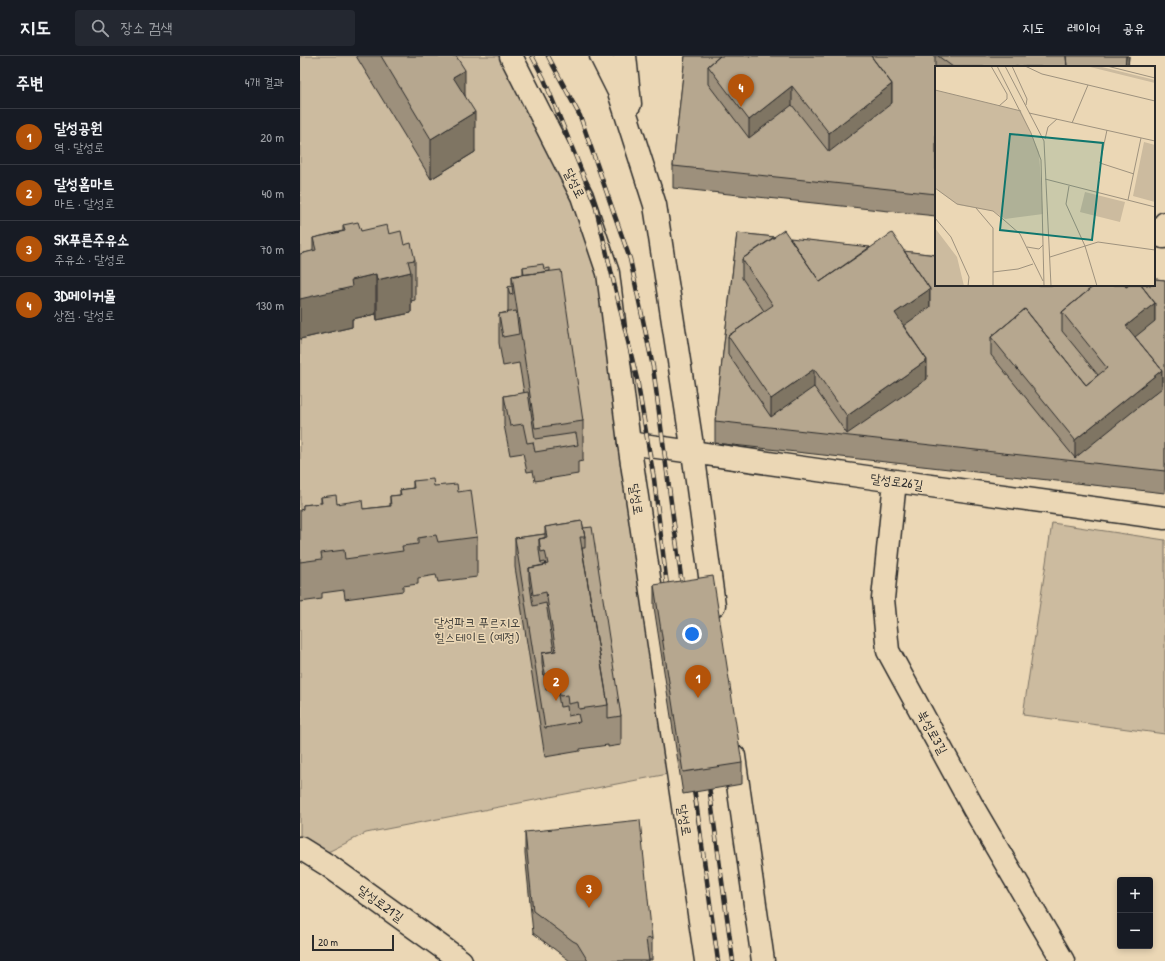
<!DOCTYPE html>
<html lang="ko">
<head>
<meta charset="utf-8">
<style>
	body { margin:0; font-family:"Patrick Hand","Poor Story",sans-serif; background:#242831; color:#f1f3f6 }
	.controls { position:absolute; right:12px; bottom:12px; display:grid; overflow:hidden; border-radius:4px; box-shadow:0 2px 6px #0003 }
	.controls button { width:36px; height:36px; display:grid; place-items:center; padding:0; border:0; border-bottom:1px solid #363941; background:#171b24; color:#f1f3f6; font:20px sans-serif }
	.scale { position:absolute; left:12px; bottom:10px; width:82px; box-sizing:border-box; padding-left:4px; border:2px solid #2b2b2b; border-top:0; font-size:11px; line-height:14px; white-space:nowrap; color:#2b2b2b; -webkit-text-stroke:3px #ebd7b5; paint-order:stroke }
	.you { position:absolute; left:392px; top:578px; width:14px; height:14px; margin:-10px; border:3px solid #fff; border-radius:50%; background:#1a73e8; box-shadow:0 0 0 6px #1a73e833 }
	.badge { display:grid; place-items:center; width:26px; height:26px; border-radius:50%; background:#b45309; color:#fff; font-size:13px; font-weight:700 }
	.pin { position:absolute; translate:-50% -33px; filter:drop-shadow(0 1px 2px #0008) }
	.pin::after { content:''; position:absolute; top:21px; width:14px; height:12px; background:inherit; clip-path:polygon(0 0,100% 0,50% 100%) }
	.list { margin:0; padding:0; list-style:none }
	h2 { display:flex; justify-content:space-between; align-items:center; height:52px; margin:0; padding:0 16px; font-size:17px }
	h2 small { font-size:13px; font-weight:400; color:#9ea1a6 }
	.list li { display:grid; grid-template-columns:26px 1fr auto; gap:12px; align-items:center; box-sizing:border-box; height:56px; padding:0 16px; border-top:1px solid #363941 }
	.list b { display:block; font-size:15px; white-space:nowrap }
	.list p { margin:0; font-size:13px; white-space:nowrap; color:#9ea1a6 }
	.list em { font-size:13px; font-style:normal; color:#9ea1a6 }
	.icon { flex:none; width:22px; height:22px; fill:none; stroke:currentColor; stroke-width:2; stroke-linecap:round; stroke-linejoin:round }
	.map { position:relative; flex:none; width:865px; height:905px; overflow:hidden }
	header { display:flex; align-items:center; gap:24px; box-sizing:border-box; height:56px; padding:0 20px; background:#171b24; border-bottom:1px solid #363941 }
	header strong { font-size:19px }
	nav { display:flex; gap:22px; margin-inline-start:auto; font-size:14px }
	.search { width:280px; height:36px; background:#242831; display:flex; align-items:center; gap:10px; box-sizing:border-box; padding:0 14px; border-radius:4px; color:#9ea1a6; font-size:15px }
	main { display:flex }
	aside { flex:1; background:#171b24 }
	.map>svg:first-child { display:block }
</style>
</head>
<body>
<header>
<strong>지도</strong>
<div class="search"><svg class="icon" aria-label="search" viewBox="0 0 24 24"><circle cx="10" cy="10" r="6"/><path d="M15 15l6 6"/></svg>장소 검색</div>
<nav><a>지도</a><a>레이어</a><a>공유</a></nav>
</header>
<main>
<aside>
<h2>주변<small>4개 결과</small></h2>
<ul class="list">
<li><span class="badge">1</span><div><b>달성공원</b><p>역 · 달성로</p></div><em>20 m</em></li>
<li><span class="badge">2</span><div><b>달성홈마트</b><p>마트 · 달성로</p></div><em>40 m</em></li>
<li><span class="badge">3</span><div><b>SK푸른주유소</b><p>주유소 · 달성로</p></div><em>70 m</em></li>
<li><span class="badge">4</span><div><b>3D메이커몰</b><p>상점 · 달성로</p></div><em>130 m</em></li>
</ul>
</aside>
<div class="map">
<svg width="865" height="905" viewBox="0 0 865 905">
	<rect width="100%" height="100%" fill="#ebd7b5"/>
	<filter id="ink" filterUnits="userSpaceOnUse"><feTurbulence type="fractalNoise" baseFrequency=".025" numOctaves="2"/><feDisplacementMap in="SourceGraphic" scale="8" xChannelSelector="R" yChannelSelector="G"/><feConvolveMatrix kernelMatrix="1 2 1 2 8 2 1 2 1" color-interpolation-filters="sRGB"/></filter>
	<g filter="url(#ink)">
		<path fill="#ccbb9f" stroke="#7c7365" d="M 0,0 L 211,0 L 308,217 L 378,716 L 66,777 L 30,795 L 12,799 L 0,792 Z
			M 752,467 L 865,484 L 865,678 L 723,659 Z"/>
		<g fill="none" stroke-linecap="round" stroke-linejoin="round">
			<g stroke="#2b2b2b" stroke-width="25">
				<path id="minor" d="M 865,167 L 863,181 L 865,181
					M 329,387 L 595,425 L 865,462
					M 595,425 L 583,543 L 588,595 L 674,753 L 763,905"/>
			</g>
			<g stroke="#2b2b2b" stroke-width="25">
				<path id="tertiary" d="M 0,792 L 29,810 L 161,905"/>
			</g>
			<g stroke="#2b2b2b" stroke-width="25">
				<path id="secondary" d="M 211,0 L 282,140 L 308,217 L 329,387 L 406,905
					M 301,0 L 319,36 L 355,149 L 393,396 L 414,549
					M 325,0 L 330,48
					M 434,700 L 463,905"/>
			</g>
			<use href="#minor" stroke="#ebd7b5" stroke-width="22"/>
			<use href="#tertiary" stroke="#ebd7b5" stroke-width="22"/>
			<use href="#secondary" stroke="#ebd7b5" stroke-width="22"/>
			<g stroke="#2b2b2b" stroke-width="4.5">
				<path id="rail" d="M 232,0 L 244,23 L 295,148 L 337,323 L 354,423 L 368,538
					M 248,0 L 280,60 L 330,203 L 353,311 L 383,536
					M 408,723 L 433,905
					M 393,724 L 418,905"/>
			</g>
			<use href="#rail" stroke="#ebd7b5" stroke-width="3" stroke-dasharray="9" stroke-linecap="butt"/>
		</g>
		<path fill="#9d907b" stroke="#2b2b2b" d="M 56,0 L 156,0 L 165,40 L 175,96 L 131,123 Z
			M 385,0 L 829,0 L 828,11 L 636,11 L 636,160 L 373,132 L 373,110 Z
			M 43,169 L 61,175 L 89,178 L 104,189 L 115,204 L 115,244 L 111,245 L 111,257 L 77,264 L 76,258 L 52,263 L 52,271 L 0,283 L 0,198 L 13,195 L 13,182 L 43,175 Z
			M 437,177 L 865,224 L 865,437 L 415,387 L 415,365 Z
			M 223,211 L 244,213 L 283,365 L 283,405 L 278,406 L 278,418 L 235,425 L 233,415 L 227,416 L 223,397 L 210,399 L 204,369 L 204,340 L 224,337 L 219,307 L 203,310 L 199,287 L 199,258 L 208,256 L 208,231 L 212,231 L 212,220 L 223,218 Z
			M 113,425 L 158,436 L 177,481 L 177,521 L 138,526 L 136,519 L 118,522 L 118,528 L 103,530 L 103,535 L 45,543 L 44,534 L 22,537 L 22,543 L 0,546 L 0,454 L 3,453 L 3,449 L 21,447 L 21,441 L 37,448 L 63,453 L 90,450 L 90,440 L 100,439 L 100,434 L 113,432 Z
			M 282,465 L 321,660 L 321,689 L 308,691 L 308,689 L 280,693 L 280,695 L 245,701 L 215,511 L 215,482 L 245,478 L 245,471 Z
			M 354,529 L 442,707 L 442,728 L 383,738 L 354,551 Z
			M 225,776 L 352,882 L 352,904 L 349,904 L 349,905 L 270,905 L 233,877 L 225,797 Z"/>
		<path fill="#7f7564" stroke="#2b2b2b" d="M 826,0 L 829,0 L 828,11 L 825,11 Z
			M 165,14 L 165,54 L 153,21 Z
			M 592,28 L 592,69 L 529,117 L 529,77 Z
			M 492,30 L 492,70 L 449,104 L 449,64 Z
			M 175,56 L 175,96 L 131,123 L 131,83 Z
			M 111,216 L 111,257 L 77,264 L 77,224 Z
			M 76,218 L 76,258 L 52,263 L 52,271 L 0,283 L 0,243 L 51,224 Z
			M 630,233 L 630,273 L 605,291 L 595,257 Z
			M 855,247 L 855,287 L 836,301 L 826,270 Z
			M 627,304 L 627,345 L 547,379 L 547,360 Z
			M 514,313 L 514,353 L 471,371 L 471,343 Z
			M 862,314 L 862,354 L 775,405 L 775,384 Z"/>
		<path fill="#b6a78f" stroke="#2b2b2b" d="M 81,0 L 156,0 L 165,14 L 153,21 L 175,56 L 131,83 Z
			M 385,0 L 420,0 L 408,10 L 408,28 L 449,82 L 492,49 L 529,96 L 592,47 L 592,28 L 571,0 L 635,0 L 635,16 L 636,17 L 636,138 L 373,110 Z
			M 420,0 L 571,0 L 592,28 L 529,77 L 492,30 L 449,64 L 408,10 Z
			M 638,0 L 766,0 L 767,11 L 653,11 Z
			M 766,0 L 826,0 L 825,11 L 767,11 Z
			M 58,166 L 61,175 L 87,169 L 89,178 L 101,175 L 104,189 L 111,187 L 115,204 L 108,205 L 111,216 L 77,224 L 76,218 L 51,224 L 52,231 L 0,243 L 0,198 L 16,194 L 13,182 L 45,175 L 43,169 Z
			M 484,174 L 520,226 L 592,177 L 630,233 L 595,257 L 627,304 L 547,360 L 514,313 L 471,343 L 428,280 L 473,249 L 442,203 Z
			M 437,177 L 475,181 L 442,203 L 442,222 L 464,255 L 428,280 L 428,298 L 471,361 L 514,331 L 547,378 L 627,323 L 627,304 L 603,270 L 630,251 L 630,233 L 604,195 L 636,199 L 636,229 L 795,229 L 762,256 L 762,275 L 798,319 L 786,329 L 725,253 L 691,281 L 691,299 L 775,402 L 862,332 L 862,314 L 835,281 L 855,265 L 855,247 L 841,229 L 854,229 L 854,223 L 865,224 L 865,415 L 415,365 Z
			M 490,182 L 570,191 L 520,226 Z
			M 243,208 L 244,213 L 250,212 L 250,215 L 214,220 L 224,218 L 223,211 Z
			M 261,214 L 283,365 L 235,372 L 212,220 Z
			M 795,229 L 824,229 L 826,231 L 829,229 L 841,229 L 855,247 L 826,270 L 862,314 L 775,384 L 691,281 L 725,253 L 786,329 L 807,312 L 762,256 Z
			M 824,229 L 829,229 L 826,231 Z
			M 212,230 L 213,238 L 210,239 L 208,231 Z
			M 216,255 L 219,278 L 203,281 L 199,258 Z
			M 228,336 L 235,383 L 276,377 L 278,389 L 235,396 L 233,386 L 227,387 L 223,368 L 210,370 L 204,340 Z
			M 133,423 L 134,430 L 157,428 L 158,436 L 171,434 L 177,481 L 138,486 L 136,479 L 118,482 L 118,488 L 102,490 L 103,495 L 45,503 L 44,494 L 21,497 L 22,503 L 0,506 L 0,454 L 3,453 L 3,449 L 22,447 L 21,441 L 36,439 L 37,448 L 62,444 L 63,453 L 91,450 L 90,440 L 101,439 L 100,434 L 114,432 L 113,425 Z
			M 282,465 L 285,481 L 280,481 L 308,649 L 279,653 L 278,646 L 268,648 L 267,639 L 260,640 L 257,622 L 246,623 L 242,597 L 256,595 L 246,536 L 233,539 L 229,512 L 248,508 L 245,495 L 241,496 L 239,483 L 247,481 L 245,471 Z
			M 292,471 L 321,660 L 308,662 L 308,649 L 282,492 L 285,492 L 285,481 L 283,472 Z
			M 245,478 L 245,482 L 239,483 L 239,494 L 241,507 L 245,506 L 246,509 L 229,512 L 229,523 L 233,550 L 246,547 L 254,595 L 242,597 L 242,608 L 246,634 L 257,633 L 260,651 L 267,650 L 268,660 L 278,658 L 280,666 L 245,672 L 215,482 Z
			M 413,520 L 442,707 L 383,716 L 354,529 Z
			M 340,764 L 352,882 L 346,883 L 349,905 L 288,905 L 277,887 L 273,885 L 233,855 L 225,776 Z"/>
	</g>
	<g text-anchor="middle" stroke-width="3" stroke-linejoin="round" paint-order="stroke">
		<g font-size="13" fill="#2b2b2b" stroke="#ebd7b5">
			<text transform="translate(275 127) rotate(64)" y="5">달성로</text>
			<text transform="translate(597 425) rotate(8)" y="5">달성로26길</text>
			<text transform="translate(337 443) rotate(82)" y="5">달성로</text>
			<text transform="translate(633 676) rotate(61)" y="5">북성로3길</text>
			<text transform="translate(385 764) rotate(81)" y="5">달성로</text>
			<text transform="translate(81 847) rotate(36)" y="5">달성로21길</text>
		</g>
		<g font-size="13" fill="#43413c" stroke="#ebd7b5">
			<text x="177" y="571">달성파크 푸르지오<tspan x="177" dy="15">힐스테이트 (예정)</tspan></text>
		</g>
	</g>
	<g transform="translate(635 10)">
		<rect width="220" height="220" fill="#ebd7b5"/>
		<path d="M 151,0 L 163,0 L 220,14 L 220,17 ZM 0,24 L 86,45 L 104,86 L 108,148 L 70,153 L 58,145 L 23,139 L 0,122 ZM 209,76 L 220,79 L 220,136 L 198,130 ZM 150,126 L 190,136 L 185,156 L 145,146 ZM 0,162 L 22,191 L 29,220 L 0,220 Z" fill="#ccbb9f"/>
		<path fill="none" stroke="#9e927e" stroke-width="1" d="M 56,0 L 72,28 L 72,33 L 64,40M 62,0 L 96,67 L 106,94 L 109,220M 70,0 L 109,75 L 116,220M 77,0 L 92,33 L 91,39M 90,0 L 107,8 L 220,35M 172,0 L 220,12M 0,24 L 86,45M 94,47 L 220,75M 137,57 L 153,19M 172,64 L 165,97 L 199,108M 110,73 L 113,61 L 122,53M 110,113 L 220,141M 134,120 L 131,138 L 150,180 L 162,220M 0,122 L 22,138 L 58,145 L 69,154 L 85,168 L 108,215M 193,134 L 206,72M 41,142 L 58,162 L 58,220M 0,152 L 16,171 L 34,211 L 33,220M 92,181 L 104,183 L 108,179M 115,191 L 163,176 L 220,184M 58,206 L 83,203 L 98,198"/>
		<path fill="#0f766e" fill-opacity="0.15" stroke="#0f766e" stroke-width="2" d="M 75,68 L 168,77 L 157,174 L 65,164 Z"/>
		<rect width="220" height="220" fill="none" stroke="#2b2b2b" stroke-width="2"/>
	</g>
</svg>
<div class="controls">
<button>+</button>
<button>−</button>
</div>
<div class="scale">20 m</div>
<div class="you"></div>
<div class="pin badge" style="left:398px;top:642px">1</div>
<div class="pin badge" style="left:256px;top:645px">2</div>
<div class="pin badge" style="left:289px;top:852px">3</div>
<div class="pin badge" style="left:441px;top:51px">4</div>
</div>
</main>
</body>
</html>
